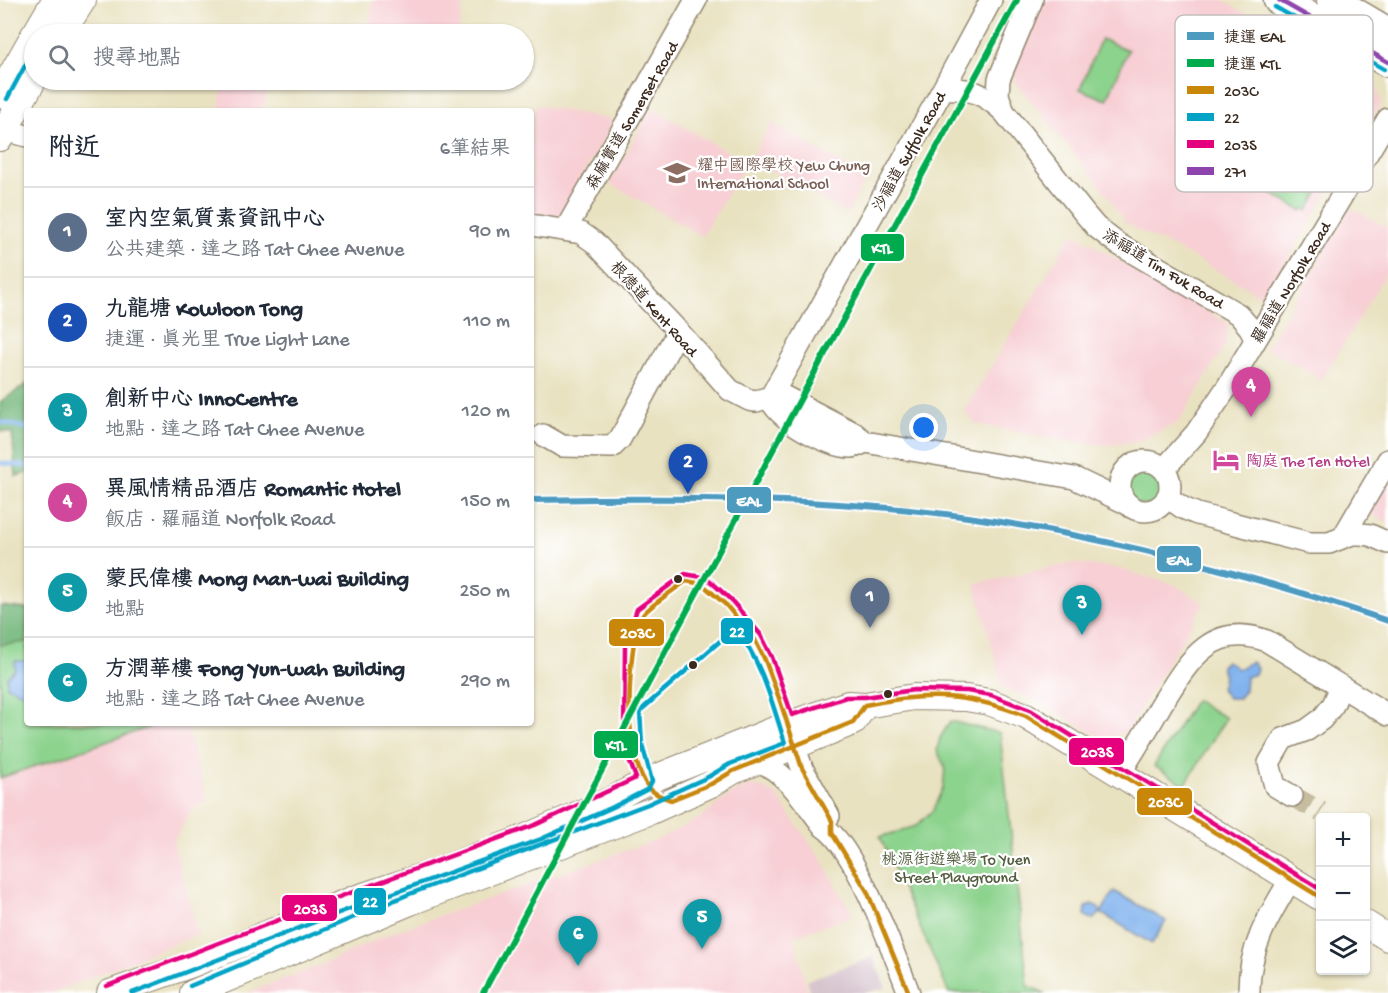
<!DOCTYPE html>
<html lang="zh-TW">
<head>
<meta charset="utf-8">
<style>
	body { margin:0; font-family:"Gochi Hand","LXGW WenKai TC",sans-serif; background:#f2f2f3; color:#1f2937 }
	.controls { position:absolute; right:18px; bottom:18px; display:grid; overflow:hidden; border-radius:6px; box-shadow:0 2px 4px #0004 }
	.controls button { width:54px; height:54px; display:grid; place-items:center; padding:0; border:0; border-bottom:2px solid #e0e1e3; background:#fff; color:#1f2937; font:30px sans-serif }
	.you { position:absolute; left:924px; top:428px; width:21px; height:21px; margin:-15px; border:4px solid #fff; border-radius:50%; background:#1a73e8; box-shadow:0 0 0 9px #1a73e833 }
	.badge { display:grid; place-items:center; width:39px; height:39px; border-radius:50%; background:#d1495b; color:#fff; font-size:20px; font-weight:700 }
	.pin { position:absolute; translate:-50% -50px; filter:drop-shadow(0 2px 3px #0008) }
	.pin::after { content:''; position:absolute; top:32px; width:21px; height:18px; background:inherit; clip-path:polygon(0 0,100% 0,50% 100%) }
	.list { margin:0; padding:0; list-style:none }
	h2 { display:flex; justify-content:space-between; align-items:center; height:78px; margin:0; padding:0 24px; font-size:26px }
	h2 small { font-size:20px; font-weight:400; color:#747a83 }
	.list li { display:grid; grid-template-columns:39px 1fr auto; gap:18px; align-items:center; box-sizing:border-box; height:90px; padding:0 24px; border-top:2px solid #e0e1e3 }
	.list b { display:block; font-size:22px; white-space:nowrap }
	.list p { margin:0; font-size:20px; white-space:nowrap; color:#747a83 }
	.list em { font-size:20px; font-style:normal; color:#747a83 }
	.icon { flex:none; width:33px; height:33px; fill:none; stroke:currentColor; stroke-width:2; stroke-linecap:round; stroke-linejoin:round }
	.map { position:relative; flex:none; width:1388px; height:993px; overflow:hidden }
	.search { position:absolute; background:#fff; box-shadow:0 2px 4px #0004; left:24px; top:24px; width:510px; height:66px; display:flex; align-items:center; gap:15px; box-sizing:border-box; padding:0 21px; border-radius:33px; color:#747a83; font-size:22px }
	.panel { position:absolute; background:#fff; box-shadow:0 2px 4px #0004; left:24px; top:108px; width:510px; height:618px; border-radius:6px }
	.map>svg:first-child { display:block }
</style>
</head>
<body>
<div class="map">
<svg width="1388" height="993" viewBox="0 0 1388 993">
	<rect width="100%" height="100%" fill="#fff"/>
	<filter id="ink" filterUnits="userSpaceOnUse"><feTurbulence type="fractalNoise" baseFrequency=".0167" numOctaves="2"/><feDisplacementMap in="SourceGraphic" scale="12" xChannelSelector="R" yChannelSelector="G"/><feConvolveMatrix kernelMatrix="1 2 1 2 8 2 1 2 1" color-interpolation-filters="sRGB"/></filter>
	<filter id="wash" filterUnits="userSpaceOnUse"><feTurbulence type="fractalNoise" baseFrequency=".008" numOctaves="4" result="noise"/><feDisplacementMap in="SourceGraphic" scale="24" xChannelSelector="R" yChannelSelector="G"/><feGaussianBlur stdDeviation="1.35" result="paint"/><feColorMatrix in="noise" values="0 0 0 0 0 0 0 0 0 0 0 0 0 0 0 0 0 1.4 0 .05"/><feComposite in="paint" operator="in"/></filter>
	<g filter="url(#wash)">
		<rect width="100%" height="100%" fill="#e9e2c1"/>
		<path fill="#f7cfd4" d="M 373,0 L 464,0 L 458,34 L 367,34 Z
			M 1045,0 L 1223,0 L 1308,51 L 1354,71 L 1376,85 L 1381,104 L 1265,298 L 1193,257 L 1139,231 L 1124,221 L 1104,190 L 1014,81 L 1016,66 L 1029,30 Z
			M 224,80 L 269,80 L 263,111 L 218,111 Z
			M 535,105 L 615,120 L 556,220 L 531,217 L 531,128 Z
			M 652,108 L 746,163 L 702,236 L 609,183 Z
			M 772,123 L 866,178 L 847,214 L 750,159 Z
			M 1351,208 L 1388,228 L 1388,270 L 1322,380 L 1266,348 Z
			M 1072,233 L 1228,323 L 1226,344 L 1179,422 L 1140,441 L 1107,445 L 1065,441 L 976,424 L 964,411 Z
			M 1388,479 L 1388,523 L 1370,513 Z
			M 1071,563 L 1116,568 L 1175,585 L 1204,603 L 1127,731 L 1104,739 L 1027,696 L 1003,688 L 975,584 Z
			M 162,723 L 185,723 L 208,801 L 192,810 L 173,841 L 198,934 L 52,993 L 0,993 L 0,778 Z
			M 750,786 L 764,788 L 777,796 L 824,863 L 853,916 L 794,936 L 808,993 L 247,993 L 318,966 L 391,933 L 659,839 L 700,818 L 736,790 Z"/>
		<path fill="#d2bdc8" d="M 873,957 L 886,988 L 865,993 L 810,993 L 807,980 Z"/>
		<path fill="#8cd38d" stroke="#647e56" stroke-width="1.5" d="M 1101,39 L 1128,50 L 1107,100 L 1080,89 Z
			M 1303,59 L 1371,97 L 1308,211 L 1304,208 L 1302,211 L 1241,177 L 1242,175 L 1241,173 Z
			M1126 486a19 19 0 1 1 38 0a19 19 0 1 1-38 0Z
			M 27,625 L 27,723 L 162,723 L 0,778 L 0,626 Z
			M 1195,700 L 1226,718 L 1185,785 L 1154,766 Z
			M 950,721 L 1000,733 L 1028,986 L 1045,993 L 949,993 L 880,837 L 916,826 L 933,810 L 943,787 L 945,767 L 937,751 L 940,738 Z"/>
		<path fill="#71b578" stroke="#56704b" stroke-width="1.5" d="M 27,384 L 27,473 L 16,476 L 12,433 L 0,431 L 0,402 Z
			M 0,606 L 27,609 L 27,642 L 0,645 Z"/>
		<path fill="#82b3ee" stroke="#5e6e86" stroke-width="1.5" d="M 15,661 L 27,661 L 27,695 L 7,686 L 7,677 L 15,669 Z
			M 1226,661 L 1238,669 L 1251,662 L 1254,663 L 1257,668 L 1255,674 L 1246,677 L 1245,690 L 1239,698 L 1228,698 L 1221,689 L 1224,677 L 1221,666 Z
			M 1114,891 L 1166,921 L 1152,944 L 1101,913 L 1094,919 L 1089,918 L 1085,915 L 1086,907 L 1092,904 L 1098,907 L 1101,913 Z"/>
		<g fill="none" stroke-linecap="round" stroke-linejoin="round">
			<path stroke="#82b3ee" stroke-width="4.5" d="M 0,422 L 27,428
				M 0,463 L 27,466"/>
		</g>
	</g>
	<g filter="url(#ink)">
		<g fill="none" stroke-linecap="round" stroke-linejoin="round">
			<path stroke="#c6bda0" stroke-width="21" stroke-dasharray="21 10" stroke-linecap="butt" d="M 1292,796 L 1321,812"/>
			<g stroke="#928670" stroke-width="24">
				<path id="minor" d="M 943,89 C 969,87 985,94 1004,112 L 1084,213 L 1096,227 L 1118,244 L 1238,314 L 1250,328 L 1255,340
					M 1004,112 L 998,95 L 999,79 L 1032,0
					M 4,130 L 27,136
					M 531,225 L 581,233 L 594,242 L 678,331 L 730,390 L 749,400 L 756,401 L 778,395 L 785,397 L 854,433 L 865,442 L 1074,478 L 1128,504
					M 566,229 L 696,0
					M 543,435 L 562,446 L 612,447 L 620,439 L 678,331
					M 865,442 C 861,444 856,447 852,447 C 829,448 777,419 770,398 L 943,89 L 991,0
					M1120 486a25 25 0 1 1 50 0a25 25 0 1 1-50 0Z
					M 1164,469 L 1196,433 L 1228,386 L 1388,119
					M 1167,497 L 1183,508 L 1197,514 L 1309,543 L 1329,543 L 1352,534 L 1361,534 L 1370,535 L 1388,543
					M 1343,537 L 1388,460
					M 789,731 L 802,768 L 829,816
					M 758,761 C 787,772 806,804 824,827 C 856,848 894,954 909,993
					M 1120,773 C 1134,751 1148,728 1161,705 C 1187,664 1210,620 1267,641 L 1388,715
					M 1292,796 L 1275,786 L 1269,763 L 1283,739 L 1307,730 L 1322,719 L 1333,705 L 1341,686
					M 1249,993 C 1248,949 1269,915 1291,879"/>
			</g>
			<g stroke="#928670" stroke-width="28">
				<path id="major" d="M 35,34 L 55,0
					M 61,34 L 83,0
					M 0,95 L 34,35
					M 0,138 L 34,79
					M 1366,924 L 1388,938
					M 110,993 L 192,964 L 354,899 L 432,873 L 524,838 L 613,799 L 645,782 L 787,725 L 848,704 L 865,705 L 914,697 L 966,698 L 989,702 L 1026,716 L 1320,897
					M 193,993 L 410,902 L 651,811 L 711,784 L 733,771 L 853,722 L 865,705"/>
			</g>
			<g stroke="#928670" stroke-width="33">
				<path id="highway" d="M 1279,0 L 1388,62
					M 1332,0 L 1388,33"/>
			</g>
			<use href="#minor" stroke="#fff" stroke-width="21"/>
			<use href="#major" stroke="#fff" stroke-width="26"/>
			<use href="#highway" stroke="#fff" stroke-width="30"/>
			<g stroke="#fff" stroke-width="9">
				<path id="bus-1" d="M 671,800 C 660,796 651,793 645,782 C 637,768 633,750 631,734 C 628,707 629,637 643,615 C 648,607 677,588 686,581 L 702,584 L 726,605 L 755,640 L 765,660 L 779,698 L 802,768 L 832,821 L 832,833 L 867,891 L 909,993
					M 671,800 L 711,784 L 733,771 L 853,722 L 865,705 C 926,692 968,693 1026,716 L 1320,897"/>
			</g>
			<g stroke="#fff" stroke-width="9">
				<path id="bus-2" d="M 1275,7 L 1384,69
					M 7,99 L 34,49
					M 132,993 L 325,918 L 541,839 L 613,807 L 648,789 L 652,781 L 642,744 L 640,711 L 735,628 C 762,661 772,703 785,743 L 730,764 L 708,777 L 648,804 L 407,895 L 190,986"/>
			</g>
			<g stroke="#fff" stroke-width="9">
				<path id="bus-3" d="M 107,986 L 320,904 L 535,825 L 636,778 L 628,757 L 624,733 L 625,645 L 637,609 L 685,574 L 707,578 L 731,600 L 761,635 L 772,657 L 792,715 L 846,697 L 865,697 L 914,690 L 967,691 L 991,695 L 1030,710 L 1320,889"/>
			</g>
			<g stroke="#fff" stroke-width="9">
				<path id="bus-4" d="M 1279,0 L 1388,62"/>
			</g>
			<use href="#bus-1" stroke="#c88708" stroke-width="4.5"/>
			<use href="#bus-2" stroke="#03a3c5" stroke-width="4.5"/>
			<use href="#bus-3" stroke="#e5007d" stroke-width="4.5"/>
			<use href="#bus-4" stroke="#8e44ad" stroke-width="4.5"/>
			<g stroke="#fff" stroke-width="10">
				<path id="metro-1" d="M 531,500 C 679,497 828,497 975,518 C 1116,539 1253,575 1388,621"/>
			</g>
			<g stroke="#fff" stroke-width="10">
				<path id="metro-2" d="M 483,993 L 804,392 L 1017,0"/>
			</g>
			<use href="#metro-1" stroke="#4e9bc0" stroke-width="6"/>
			<use href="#metro-2" stroke="#00ab4e" stroke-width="6"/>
		</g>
	</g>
	<defs>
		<g id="school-bare" transform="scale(2.07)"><path d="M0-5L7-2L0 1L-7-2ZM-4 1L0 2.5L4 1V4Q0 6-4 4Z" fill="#8d6e63" stroke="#fff" stroke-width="2.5" paint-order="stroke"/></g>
		<g id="hotel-bare" transform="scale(2.07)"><path d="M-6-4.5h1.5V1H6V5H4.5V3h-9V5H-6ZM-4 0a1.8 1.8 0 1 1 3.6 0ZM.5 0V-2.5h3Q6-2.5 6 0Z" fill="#d1479c" stroke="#fff" stroke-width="2.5" paint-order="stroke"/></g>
	</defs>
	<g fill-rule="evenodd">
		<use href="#school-bare" x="677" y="173"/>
		<use href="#hotel-bare" x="1226" y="460"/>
	</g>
	<g fill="#3b2a1e" stroke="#fff" stroke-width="2">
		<circle cx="678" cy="579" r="5"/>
		<circle cx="693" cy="665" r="5"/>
		<circle cx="888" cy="694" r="5"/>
	</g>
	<g text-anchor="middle" stroke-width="4.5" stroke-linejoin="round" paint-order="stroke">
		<g font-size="16" fill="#3b2a1e" stroke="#fff">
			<text transform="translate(631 115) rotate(-60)" y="6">森麻實道 Somerset Road</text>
			<text transform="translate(908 151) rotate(-61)" y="6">沙福道 Suffolk Road</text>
			<text transform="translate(1164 268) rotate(31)" y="6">添福道 Tim Fuk Road</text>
			<text transform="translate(1290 282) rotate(-59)" y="6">羅福道 Norfolk Road</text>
			<text transform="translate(655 308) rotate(48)" y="6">根德道 Kent Road</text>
		</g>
		<g font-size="16" fill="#785e54" stroke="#fff" text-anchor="start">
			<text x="697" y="170">耀中國際學校 Yew Chung<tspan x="697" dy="18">International School</tspan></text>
		</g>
		<g font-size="16" fill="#b23c85" stroke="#fff" text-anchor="start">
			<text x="1246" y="466">陶庭 The Ten Hotel</text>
		</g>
		<g font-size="16" fill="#535d3f" stroke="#fff">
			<text x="956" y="864">桃源街遊樂場 To Yuen<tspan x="956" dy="18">Street Playground</tspan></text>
		</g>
	</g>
	<rect x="1175" y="15" width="198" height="177" rx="9" fill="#fff" stroke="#c4bfbc" stroke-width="1.5"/>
	<rect x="1187" y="32" width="27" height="8" fill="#4e9bc0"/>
	<rect x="1187" y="59" width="27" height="8" fill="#00ab4e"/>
	<rect x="1187" y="86" width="27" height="8" fill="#c88708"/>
	<rect x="1187" y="113" width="27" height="8" fill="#03a3c5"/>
	<rect x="1187" y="140" width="27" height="8" fill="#e5007d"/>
	<rect x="1187" y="167" width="27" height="8" fill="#8e44ad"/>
	<g font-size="16" fill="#3b2a1e">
		<text x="1224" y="42">捷運 EAL</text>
		<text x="1224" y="69">捷運 KTL</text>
		<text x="1224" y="96">203C</text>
		<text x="1224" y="123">22</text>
		<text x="1224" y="150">203S</text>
		<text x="1224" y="177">271</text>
	</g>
	<g stroke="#fff" stroke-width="2">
		<rect x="860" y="233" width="45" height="29" rx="6" fill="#00ab4e"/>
		<rect x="726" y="486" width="46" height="28" rx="6" fill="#4e9bc0"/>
		<rect x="1156" y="545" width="46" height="28" rx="6" fill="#4e9bc0"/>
		<rect x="720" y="617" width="34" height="28" rx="6" fill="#03a3c5"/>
		<rect x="608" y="618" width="57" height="29" rx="6" fill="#c88708"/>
		<rect x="593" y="730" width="46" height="29" rx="6" fill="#00ab4e"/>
		<rect x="1068" y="737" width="57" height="29" rx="6" fill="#e5007d"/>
		<rect x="1136" y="787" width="57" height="29" rx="6" fill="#c88708"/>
		<rect x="353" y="887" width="34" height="29" rx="6" fill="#03a3c5"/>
		<rect x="281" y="894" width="57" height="28" rx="6" fill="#e5007d"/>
	</g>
	<g font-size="16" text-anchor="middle" font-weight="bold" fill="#fff">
		<text x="882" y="253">KTL</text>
		<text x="749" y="506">EAL</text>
		<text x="1179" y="565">EAL</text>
		<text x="737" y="637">22</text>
		<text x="637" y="638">203C</text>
		<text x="616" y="750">KTL</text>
		<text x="1097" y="757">203S</text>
		<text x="1165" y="807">203C</text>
		<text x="370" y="907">22</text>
		<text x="310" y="914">203S</text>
	</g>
</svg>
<div class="controls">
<button>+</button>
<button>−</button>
<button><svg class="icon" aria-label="layers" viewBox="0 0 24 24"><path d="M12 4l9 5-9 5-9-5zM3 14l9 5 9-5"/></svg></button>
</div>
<div class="you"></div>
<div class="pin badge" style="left:870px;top:628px;background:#5c6f8a">1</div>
<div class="pin badge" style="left:688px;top:494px;background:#1a4fb4">2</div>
<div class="pin badge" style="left:1082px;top:635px;background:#0f9aa8">3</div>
<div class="pin badge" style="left:1251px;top:417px;background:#d1479c">4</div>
<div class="pin badge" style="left:702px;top:949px;background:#0f9aa8">5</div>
<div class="pin badge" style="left:578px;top:966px;background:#0f9aa8">6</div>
<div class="search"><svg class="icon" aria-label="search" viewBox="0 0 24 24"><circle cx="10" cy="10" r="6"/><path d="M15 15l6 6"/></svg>搜尋地點</div>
<section class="panel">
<h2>附近<small>6筆結果</small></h2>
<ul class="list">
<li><span class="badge" style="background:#5c6f8a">1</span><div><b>室內空氣質素資訊中心</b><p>公共建築 · 達之路 Tat Chee Avenue</p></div><em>90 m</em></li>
<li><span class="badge" style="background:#1a4fb4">2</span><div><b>九龍塘 Kowloon Tong</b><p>捷運 · 真光里 True Light Lane</p></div><em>110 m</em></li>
<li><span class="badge" style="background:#0f9aa8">3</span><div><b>創新中心 InnoCentre</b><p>地點 · 達之路 Tat Chee Avenue</p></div><em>120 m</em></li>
<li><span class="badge" style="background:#d1479c">4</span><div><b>異風情精品酒店 Romantic Hotel</b><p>飯店 · 羅福道 Norfolk Road</p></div><em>150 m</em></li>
<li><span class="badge" style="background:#0f9aa8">5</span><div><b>蒙民偉樓 Mong Man-wai Building</b><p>地點</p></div><em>250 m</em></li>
<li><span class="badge" style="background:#0f9aa8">6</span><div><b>方潤華樓 Fong Yun-wah Building</b><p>地點 · 達之路 Tat Chee Avenue</p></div><em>290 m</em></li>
</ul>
</section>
</div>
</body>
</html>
